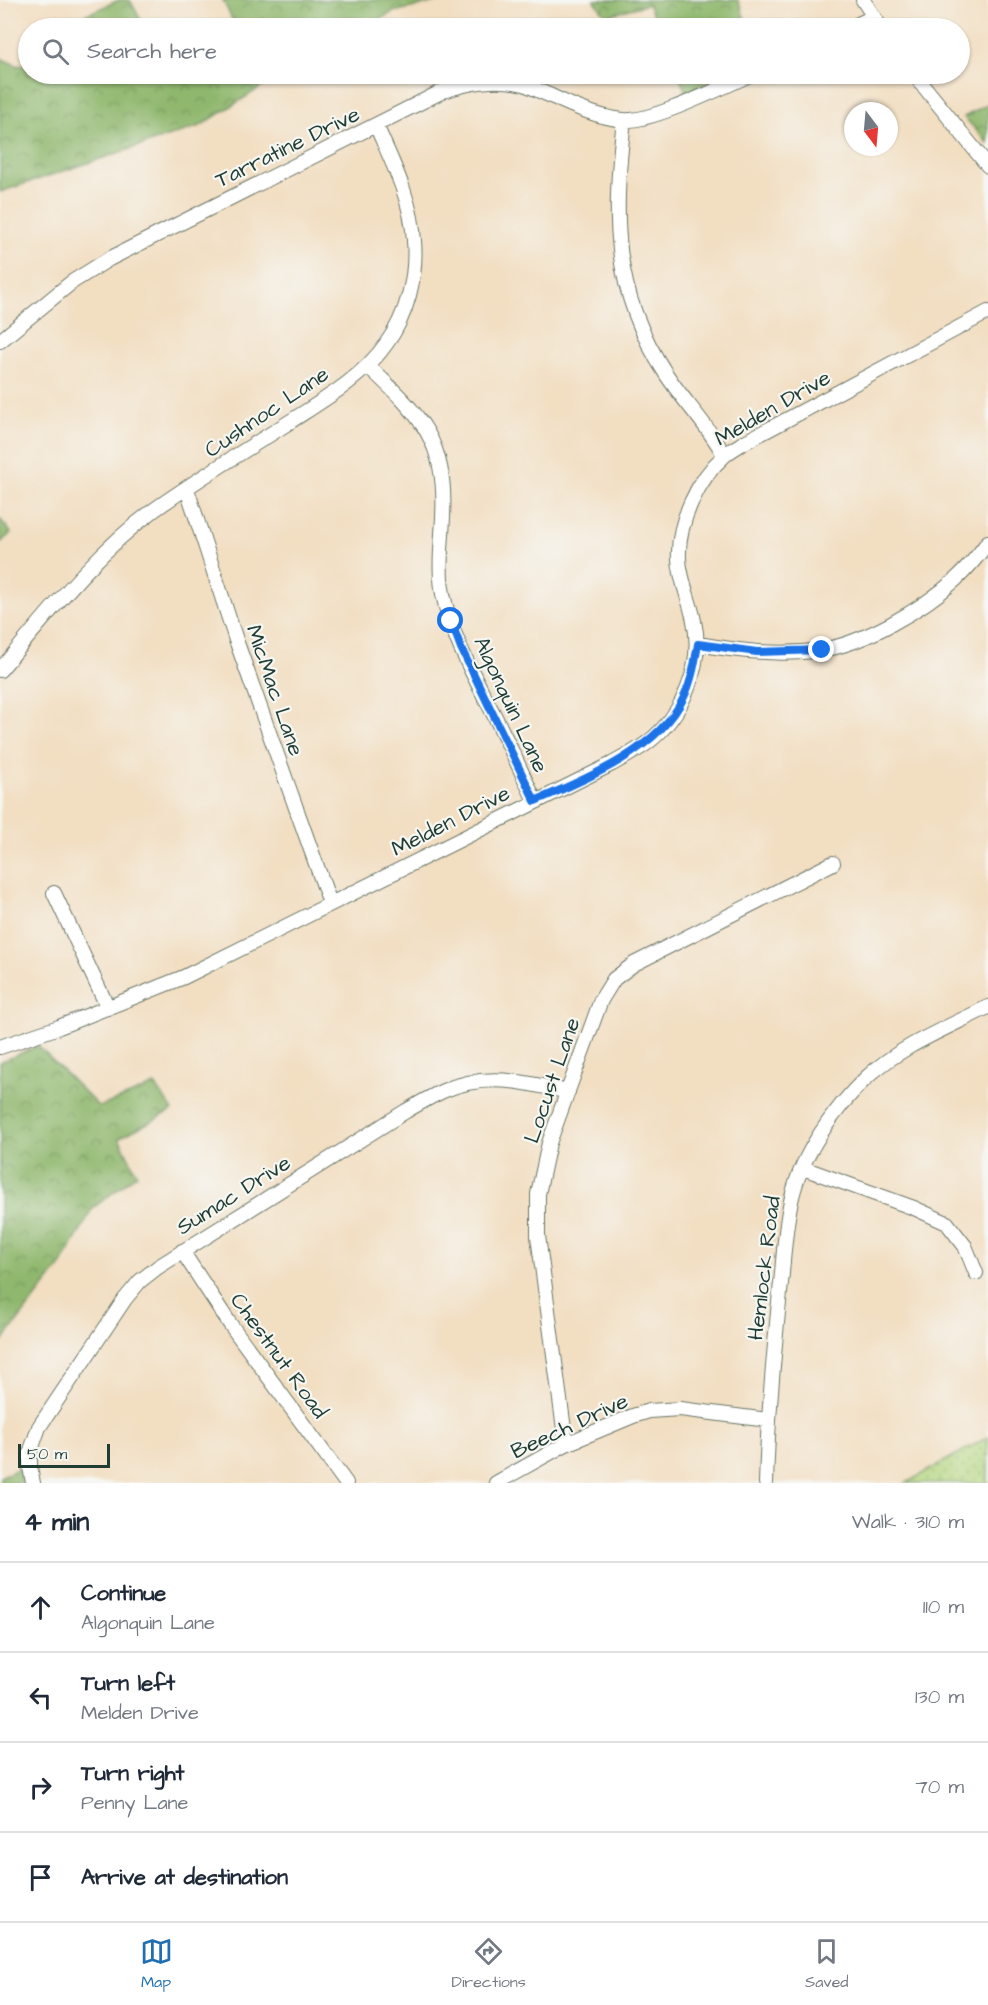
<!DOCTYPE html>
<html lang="en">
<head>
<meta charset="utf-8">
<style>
	body { margin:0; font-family:"Architects Daughter",sans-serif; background:#f6f6f7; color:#1f2937 }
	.compass { position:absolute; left:844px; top:102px; width:54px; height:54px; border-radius:50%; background:#fff; box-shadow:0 2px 4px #0004; rotate:164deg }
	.scale { position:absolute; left:18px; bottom:15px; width:92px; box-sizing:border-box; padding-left:6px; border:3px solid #1f3d34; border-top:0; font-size:16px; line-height:21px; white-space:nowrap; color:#1f3d34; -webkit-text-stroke:4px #f6f6f2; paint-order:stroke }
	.stop { position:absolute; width:18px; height:18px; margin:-14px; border:4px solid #1a73e8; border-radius:50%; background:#fff }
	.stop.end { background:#1a73e8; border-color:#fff; box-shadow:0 2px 6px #0008 }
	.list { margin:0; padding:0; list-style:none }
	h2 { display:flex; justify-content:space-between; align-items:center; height:78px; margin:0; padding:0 24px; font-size:26px }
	h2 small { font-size:20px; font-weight:400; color:#747a83 }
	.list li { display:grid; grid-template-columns:39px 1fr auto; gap:18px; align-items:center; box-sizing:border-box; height:90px; padding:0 24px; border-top:2px solid #e0e1e3 }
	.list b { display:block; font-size:22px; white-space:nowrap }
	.list p { margin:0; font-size:20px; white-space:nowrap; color:#747a83 }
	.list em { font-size:20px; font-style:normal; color:#747a83 }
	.icon { flex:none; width:33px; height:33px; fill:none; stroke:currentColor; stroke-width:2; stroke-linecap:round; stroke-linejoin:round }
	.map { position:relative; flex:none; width:988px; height:1483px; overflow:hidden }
	.search { position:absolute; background:#fff; box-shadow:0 2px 4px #0004; left:18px; right:18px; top:18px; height:66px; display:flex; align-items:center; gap:15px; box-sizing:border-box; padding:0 21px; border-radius:33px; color:#747a83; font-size:22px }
	.sheet { height:438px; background:#fff }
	nav { display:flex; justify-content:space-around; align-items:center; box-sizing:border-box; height:84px; border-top:2px solid #e0e1e3; background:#fff; font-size:16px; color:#747a83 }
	nav a { display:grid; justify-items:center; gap:3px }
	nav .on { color:#1f6fb2 }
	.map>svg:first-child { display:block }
</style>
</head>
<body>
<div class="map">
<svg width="988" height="1483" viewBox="0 0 988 1483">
	<defs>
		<pattern id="green-dots" width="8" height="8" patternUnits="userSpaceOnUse" patternTransform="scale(1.5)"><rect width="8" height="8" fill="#b4d67e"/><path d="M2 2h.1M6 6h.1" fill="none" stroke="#92af68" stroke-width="1.8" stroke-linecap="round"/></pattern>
		<pattern id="forest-crowns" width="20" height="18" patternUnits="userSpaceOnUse" patternTransform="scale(1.5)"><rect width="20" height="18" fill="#8fb76d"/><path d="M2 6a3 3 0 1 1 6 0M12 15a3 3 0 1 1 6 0" fill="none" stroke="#74965a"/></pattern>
	</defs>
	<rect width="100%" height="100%" fill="#f6f6f2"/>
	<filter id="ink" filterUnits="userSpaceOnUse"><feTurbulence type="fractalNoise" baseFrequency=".0167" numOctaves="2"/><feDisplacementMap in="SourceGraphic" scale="12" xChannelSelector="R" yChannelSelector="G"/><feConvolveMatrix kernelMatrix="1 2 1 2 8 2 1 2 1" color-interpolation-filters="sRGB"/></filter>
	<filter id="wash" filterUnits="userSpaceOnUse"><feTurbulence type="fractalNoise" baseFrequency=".008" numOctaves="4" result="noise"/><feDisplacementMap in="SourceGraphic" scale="24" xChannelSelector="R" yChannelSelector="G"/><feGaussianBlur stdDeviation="1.35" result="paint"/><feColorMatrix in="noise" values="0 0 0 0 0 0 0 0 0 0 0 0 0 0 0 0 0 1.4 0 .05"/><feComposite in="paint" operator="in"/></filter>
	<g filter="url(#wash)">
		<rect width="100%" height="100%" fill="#f2dec1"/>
		<path fill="url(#green-dots)" stroke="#6a8a59" stroke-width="1.5" d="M 988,1437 L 988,1483 L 906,1483 Z"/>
		<path fill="url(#forest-crowns)" stroke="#577a50" stroke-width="1.5" d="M 119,0 L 130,0 L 145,28 L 76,28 L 85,15 Z
			M 223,0 L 446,0 L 393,12 L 363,28 L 236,28 Z
			M 594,0 L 738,0 L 748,28 L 659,28 L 648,4 L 606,16 Z
			M 0,58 L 18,66 L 28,64 L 28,74 L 282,74 L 200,126 L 0,192 Z
			M 678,74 L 727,74 L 686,92 Z
			M 988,104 L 988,143 L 964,117 Z
			M 0,519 L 11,533 L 0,543 Z
			M 38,1046 L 99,1107 L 155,1085 L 173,1110 L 119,1138 L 137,1174 L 93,1208 L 62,1264 L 0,1344 L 0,1062 Z
			M 22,1467 L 27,1483 L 0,1483 L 0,1477 Z"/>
	</g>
	<g filter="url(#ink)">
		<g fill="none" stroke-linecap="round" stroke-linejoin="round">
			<g stroke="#697565" stroke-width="16">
				<path id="minor" d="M 863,0 L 881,28
					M 850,28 L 873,17
					M 914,74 L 988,166
					M 624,120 C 613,216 611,290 666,374 C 684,402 709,426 724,455
					M 0,341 L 72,282 L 109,259 L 443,91 C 470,82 496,77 524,84 C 532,87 541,92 549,95 C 572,106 597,117 623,120 C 651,123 724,86 752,74
					M 368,366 C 420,415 447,440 443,517 C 442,542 438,568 443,594 C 451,635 473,674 492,711 C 507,740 521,771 535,801
					M 187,489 L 236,640 L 330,903
					M 698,644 C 738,651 780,656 821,650 C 863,644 923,609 955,580 C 967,569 978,556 988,542
					M 0,670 C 48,614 94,554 154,510 C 199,478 246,450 291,421 C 325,399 363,377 386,344 C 407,316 417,276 414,241 C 412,200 392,162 376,125
					M 54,893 L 108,1008
					M 0,1047 L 59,1027 L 184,977 L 612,764 C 623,758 636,751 647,743 C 683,716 704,665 694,621 C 690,600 680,580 679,559 C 677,523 698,479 724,456 C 729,451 737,447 743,443 L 988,312
					M 803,1168 L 914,1208 L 947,1223 L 965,1246 L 976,1273
					M 182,1251 L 230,1324 L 346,1483
					M 566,1444 L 538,1236 L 538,1194 L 549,1143 L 601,1000 L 614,979 L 634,964 L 833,863
					M 33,1483 L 30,1467 L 30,1453 L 39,1427 L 125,1299 L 140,1281 L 158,1267 L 406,1111 C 418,1104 430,1097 443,1091 C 485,1072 525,1082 568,1092
					M 496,1483 L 566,1444 L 633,1416 L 649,1411 L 680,1409 L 768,1420
					M 766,1483 C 768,1416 774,1349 781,1283 C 784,1255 785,1224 792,1197 C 802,1154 835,1108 866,1078 C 900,1046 947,1028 988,1007"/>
			</g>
			<use href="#minor" stroke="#fff" stroke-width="14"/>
		</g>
	</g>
	<g fill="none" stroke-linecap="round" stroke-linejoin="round" filter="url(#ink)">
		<path stroke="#1a73e8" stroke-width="8" d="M 451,621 L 461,648 L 535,801 C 585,780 660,749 684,697 C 692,680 695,662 698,644 L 757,652 L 822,650"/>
	</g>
	<g text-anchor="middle" stroke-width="4.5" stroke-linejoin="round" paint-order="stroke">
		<g font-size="22" fill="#1f3d34" stroke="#f6f6f2">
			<text transform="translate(287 146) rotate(-26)" y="8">Tarratine Drive</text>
			<text transform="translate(772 407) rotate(-30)" y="8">Melden Drive</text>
			<text transform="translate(266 411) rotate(-34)" y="8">Cushnoc Lane</text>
			<text transform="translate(276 690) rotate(71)" y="8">MicMac Lane</text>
			<text transform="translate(512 704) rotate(65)" y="8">Algonquin Lane</text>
			<text transform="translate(450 820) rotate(-27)" y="8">Melden Drive</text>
			<text transform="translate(551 1080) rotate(-71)" y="8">Locust Lane</text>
			<text transform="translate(233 1194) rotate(-32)" y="8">Sumac Drive</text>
			<text transform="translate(763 1268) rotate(-83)" y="8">Hemlock Road</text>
			<text transform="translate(280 1355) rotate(54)" y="8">Chestnut Road</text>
			<text transform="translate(569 1425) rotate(-25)" y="8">Beech Drive</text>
		</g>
	</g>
</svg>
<svg class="compass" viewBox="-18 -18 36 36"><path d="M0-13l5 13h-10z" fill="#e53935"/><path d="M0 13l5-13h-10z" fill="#747a83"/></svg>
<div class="scale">50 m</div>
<div class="stop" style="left:451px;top:621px"></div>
<div class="stop end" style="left:822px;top:650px"></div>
<div class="search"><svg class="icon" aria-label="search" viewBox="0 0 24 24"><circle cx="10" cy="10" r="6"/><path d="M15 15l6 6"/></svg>Search here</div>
</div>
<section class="sheet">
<h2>4 min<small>Walk · 310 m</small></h2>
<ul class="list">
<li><svg class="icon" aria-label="ahead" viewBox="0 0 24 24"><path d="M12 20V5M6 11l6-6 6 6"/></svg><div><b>Continue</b><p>Algonquin Lane</p></div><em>110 m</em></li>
<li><svg class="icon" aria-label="left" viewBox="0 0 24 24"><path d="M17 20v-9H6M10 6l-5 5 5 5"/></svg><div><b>Turn left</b><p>Melden Drive</p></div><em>130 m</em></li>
<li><svg class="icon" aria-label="right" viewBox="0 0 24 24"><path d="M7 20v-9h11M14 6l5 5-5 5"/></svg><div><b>Turn right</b><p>Penny Lane</p></div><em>70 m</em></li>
<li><svg class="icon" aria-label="arrive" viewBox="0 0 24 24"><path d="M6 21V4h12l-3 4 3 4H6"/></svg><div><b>Arrive at destination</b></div></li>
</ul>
</section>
<nav>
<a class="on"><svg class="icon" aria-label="map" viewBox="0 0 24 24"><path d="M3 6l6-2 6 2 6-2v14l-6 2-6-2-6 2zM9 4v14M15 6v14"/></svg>Map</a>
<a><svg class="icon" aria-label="directions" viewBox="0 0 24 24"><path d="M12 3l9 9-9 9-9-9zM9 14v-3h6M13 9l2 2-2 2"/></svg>Directions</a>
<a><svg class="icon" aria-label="saved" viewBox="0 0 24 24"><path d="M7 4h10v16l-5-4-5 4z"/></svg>Saved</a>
</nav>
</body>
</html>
